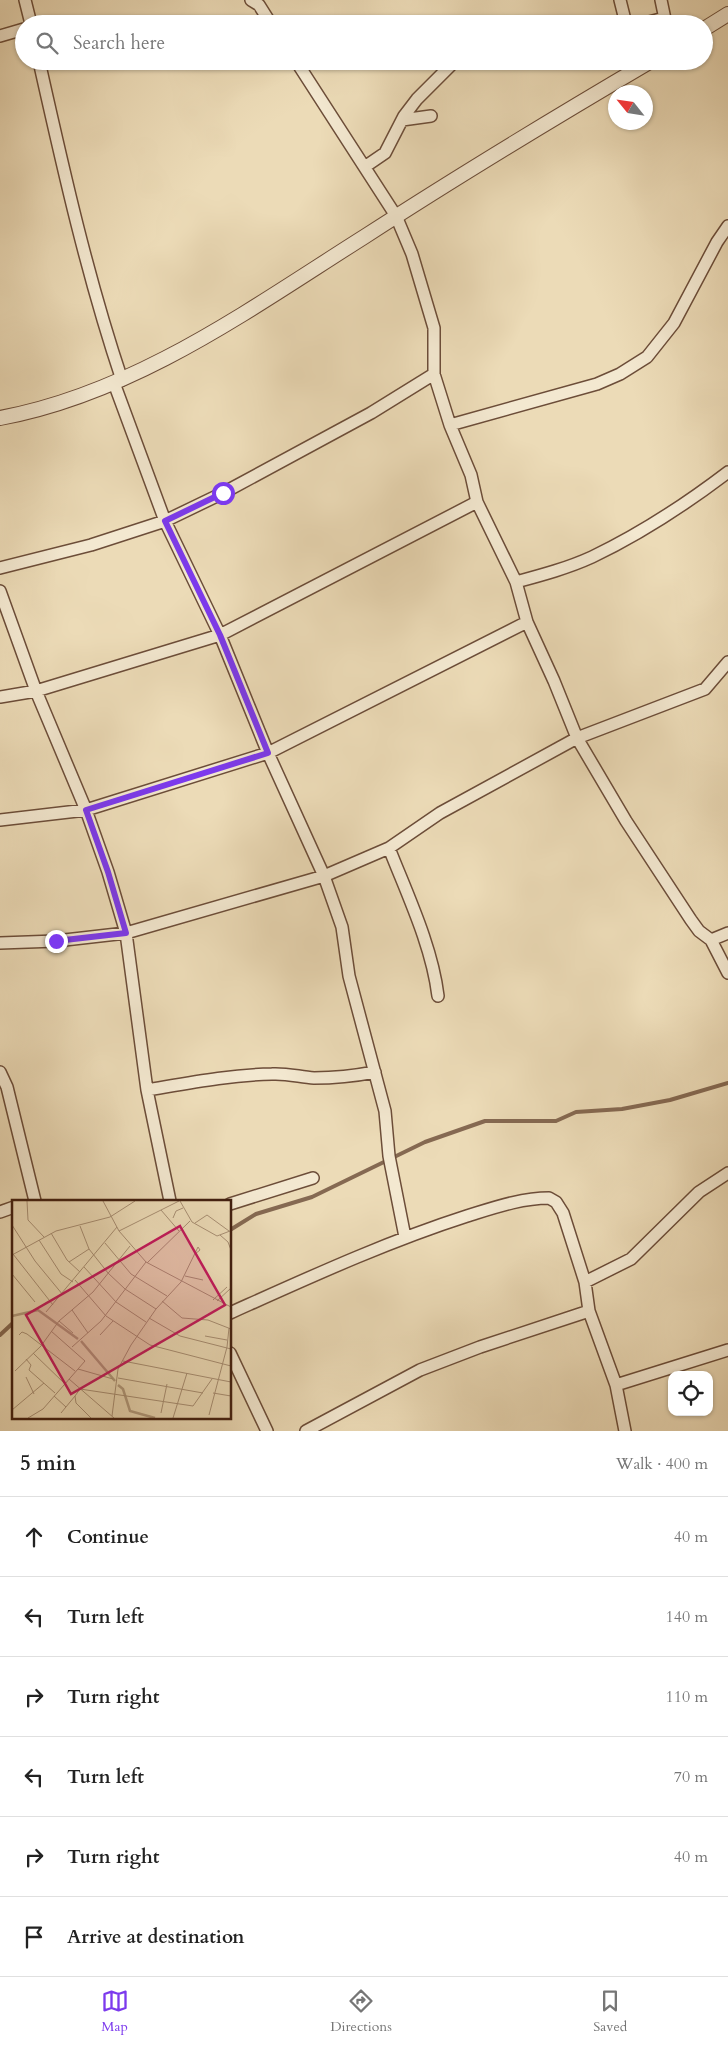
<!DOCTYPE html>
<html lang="en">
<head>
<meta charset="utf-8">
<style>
	body { margin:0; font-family:Cardo,serif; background:#f6f6f6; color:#222 }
	.controls { position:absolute; right:15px; bottom:15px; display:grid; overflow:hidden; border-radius:10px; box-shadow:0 1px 4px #0004 }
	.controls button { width:45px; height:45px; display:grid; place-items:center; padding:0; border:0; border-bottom:1px solid #e0e0e0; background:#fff; color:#222; font:25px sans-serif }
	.compass { position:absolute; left:608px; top:85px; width:45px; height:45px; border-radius:50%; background:#fff; box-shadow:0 1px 4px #0004; rotate:300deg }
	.stop { position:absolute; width:15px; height:15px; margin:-11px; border:4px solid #7c3aed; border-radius:50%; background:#fff }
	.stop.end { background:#7c3aed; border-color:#fff; box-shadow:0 1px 5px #0008 }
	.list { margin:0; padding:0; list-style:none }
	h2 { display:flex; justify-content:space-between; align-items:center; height:65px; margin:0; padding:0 20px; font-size:21px }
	h2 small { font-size:16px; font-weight:400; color:#767676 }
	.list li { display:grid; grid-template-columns:32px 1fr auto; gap:15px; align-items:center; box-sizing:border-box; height:80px; padding:0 20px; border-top:1px solid #e0e0e0 }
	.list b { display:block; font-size:19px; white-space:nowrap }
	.list em { font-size:16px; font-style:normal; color:#767676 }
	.icon { flex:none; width:28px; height:28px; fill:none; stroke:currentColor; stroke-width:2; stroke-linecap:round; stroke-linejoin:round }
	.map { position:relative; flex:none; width:728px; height:1431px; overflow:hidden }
	.search { position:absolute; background:#fff; box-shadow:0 1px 4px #0004; left:15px; right:15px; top:15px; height:55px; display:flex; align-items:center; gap:12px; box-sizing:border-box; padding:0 18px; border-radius:28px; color:#767676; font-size:19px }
	.sheet { height:545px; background:#fff }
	nav { display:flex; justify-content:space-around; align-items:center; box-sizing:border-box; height:70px; border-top:1px solid #e0e0e0; background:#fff; font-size:14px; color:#767676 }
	nav a { display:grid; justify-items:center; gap:2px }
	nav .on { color:#7c3aed }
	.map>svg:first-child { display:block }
</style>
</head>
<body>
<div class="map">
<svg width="728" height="1431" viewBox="0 0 728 1431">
	<rect width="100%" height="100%" fill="#ecdbb7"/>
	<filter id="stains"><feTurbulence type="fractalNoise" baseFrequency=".004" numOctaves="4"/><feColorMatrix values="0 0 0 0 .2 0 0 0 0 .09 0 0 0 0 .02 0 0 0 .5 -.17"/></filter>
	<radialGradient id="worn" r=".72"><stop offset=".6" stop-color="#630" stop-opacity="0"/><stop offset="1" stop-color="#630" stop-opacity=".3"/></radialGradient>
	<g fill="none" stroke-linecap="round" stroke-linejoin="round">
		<path stroke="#856952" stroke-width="4" d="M 230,1230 L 256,1214 L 312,1197 L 425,1142 L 485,1121 L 556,1121 L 576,1112 L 622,1109 L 670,1100 L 728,1083
			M 0,1335 L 14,1322"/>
		<g stroke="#6c4d39" stroke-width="14">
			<path id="minor" d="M 25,0 L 31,24
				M 251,0 L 259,5 L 271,24
				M 620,0 L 626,24
				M 661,0 L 666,24
				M 626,22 L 649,22 L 664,18
				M 0,36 L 24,29
				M 39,61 C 63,168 87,276 122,380
				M 296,61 L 396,216 L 412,254 L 434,328 L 434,374 L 450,425 L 471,475 L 477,502 L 516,582 L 527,622 L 554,681 L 577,738 L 626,821 L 691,920 L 699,931 L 711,940 L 728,973
				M 402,120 L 431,116
				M 366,166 L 385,153 L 404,116 L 417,99 L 455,61
				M 114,383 L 165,521 L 220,635 L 268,753 L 324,876 L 342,927 L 349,976 L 385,1111 L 389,1156 L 405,1237
				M 450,425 L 597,384 L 620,374 L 647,357 L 674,323 L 717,242 L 728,226
				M 0,568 L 91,545 L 165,521 L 223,493 L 371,413 L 434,374
				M 516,582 C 542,575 568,568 592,557 C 640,534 686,504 728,472
				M 0,591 L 36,691 L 86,810 L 108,872 L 126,933 L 147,1090 L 170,1201
				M 0,697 L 36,691 L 220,635 L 477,502
				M 0,820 L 86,810 L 268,753 L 527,622
				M 389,848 C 407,894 432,946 438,996
				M 711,940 L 728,933
				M 0,943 L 56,941 L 126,933 L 324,876 L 389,848 L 440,813 L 577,738 L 705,689 L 728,662
				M 0,1072 L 7,1087 L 35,1201
				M 147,1090 C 189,1083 230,1075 272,1074 C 286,1073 300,1077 314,1078 C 335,1078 354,1076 375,1072
				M 230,1204 L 313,1178
				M 0,1212 L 14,1207
				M 585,1282 L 631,1259 L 699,1192 L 728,1173
				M 230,1313 C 308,1278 386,1242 467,1216 C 493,1208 521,1198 549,1198 L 556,1202 L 563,1213 L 585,1282 L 589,1311 L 616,1385 L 625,1431
				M 230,1353 L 267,1431
				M 616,1385 L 728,1350
				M 306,1431 L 420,1370 L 480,1347 L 589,1311"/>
		</g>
		<g stroke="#6c4d39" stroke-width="16">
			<path id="tertiary" d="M 704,29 L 728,14
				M 0,418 C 135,393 250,309 364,237 C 458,176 554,118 651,61"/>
		</g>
		<use href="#minor" stroke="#f3e8d0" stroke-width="11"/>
		<use href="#tertiary" stroke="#f3e8d0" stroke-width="14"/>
	</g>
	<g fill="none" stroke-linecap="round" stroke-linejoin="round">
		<path stroke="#7c3aed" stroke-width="6" d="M 56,941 L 126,933 L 108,872 L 86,810 L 268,753 L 220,635 L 165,521 L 223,493"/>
	</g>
	<g transform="translate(12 1200)">
		<rect width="219" height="219" fill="#ecdbb7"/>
		<path fill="none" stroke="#b29b7e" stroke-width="2.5" d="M 0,116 L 26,110 L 66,139M 69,141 L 103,181M 106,185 L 111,189 L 118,211 L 143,218"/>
		<path fill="none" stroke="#a88f74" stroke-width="1" d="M 15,1 L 16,20 L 32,37M 91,1 L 107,31 L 134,62 L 219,107M 168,1 L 180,22 L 205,36 L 218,31M 149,10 L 167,31M 161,18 L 164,11 L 171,8M 183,23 L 195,15 L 217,31M 0,25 L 23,61 L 51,95M 68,26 L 77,49 L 96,73 L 113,89 L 144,109M 107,31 L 167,1M 39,33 L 55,60 L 68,72M 208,35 L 216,42 L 219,50M 27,40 L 49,74 L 61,82M 93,43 L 119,74 L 155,96M 1,54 L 41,105M 0,55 L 44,31 L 98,17 L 123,1M 57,62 L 77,49M 135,63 L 178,21M 72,67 L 104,102 L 134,122M 0,74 L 23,102M 173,76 L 191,80M 63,80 L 94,116 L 138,145 L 219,166M 201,100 L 215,87M 150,101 L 170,118 L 196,120 L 219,129M 205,101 L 219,88M 60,110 L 76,133M 34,112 L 105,27M 137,118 L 168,136 L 219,149M 47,121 L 61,133M 7,135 L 10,132 L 15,134 L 63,171M 88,135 L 101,121M 193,136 L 215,140M 60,147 L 89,121 L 134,62M 21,153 L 52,183M 14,159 L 19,165 L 17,170 L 43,193M 111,161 L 219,182M 66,169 L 101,179M 3,171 L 29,146 L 47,121 L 81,92 L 118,46M 14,177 L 22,194M 106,178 L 191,193M 57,179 L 102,218M 68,189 L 181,206 L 200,179M 68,189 L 63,196 L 64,203 L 79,218M 201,193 L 219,196M 42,196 L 54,207M 0,210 L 32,183M 49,213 L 63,196M 149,213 L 155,184M 197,215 L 215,147 L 217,128M 100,216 L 106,169 L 119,145 L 144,109 L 169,82 L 186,47 L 188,50 L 183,54M 16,218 L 31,209 L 73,161 L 39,131M 161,218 L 175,173"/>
		<path fill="#c2185b" fill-opacity="0.15" stroke="#c2185b" stroke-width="2.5" d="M 168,26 L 213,105 L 59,194 L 14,115 Z"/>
		<rect width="219" height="219" fill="none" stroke="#411e0f" stroke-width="2.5"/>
	</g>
	<rect width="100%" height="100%" filter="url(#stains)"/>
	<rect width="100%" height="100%" fill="url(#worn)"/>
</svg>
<div class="controls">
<button><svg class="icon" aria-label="locate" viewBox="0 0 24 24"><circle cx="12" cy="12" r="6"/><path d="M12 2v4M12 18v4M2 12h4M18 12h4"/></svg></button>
</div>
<svg class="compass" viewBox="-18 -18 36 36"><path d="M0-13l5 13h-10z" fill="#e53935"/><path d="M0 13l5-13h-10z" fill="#767676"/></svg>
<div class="stop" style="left:223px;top:493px"></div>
<div class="stop end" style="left:56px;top:941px"></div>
<div class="search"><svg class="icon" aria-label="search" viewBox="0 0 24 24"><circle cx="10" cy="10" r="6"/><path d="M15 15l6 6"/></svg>Search here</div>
</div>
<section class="sheet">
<h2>5 min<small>Walk · 400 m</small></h2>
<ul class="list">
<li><svg class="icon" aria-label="ahead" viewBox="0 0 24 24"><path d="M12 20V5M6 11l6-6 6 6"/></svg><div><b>Continue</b></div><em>40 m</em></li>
<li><svg class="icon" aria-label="left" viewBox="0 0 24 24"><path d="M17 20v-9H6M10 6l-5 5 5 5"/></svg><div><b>Turn left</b></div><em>140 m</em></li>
<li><svg class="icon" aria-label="right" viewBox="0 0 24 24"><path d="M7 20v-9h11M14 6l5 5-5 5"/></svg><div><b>Turn right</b></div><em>110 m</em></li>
<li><svg class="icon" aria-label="left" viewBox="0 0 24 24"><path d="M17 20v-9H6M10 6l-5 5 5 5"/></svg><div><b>Turn left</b></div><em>70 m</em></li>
<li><svg class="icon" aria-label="right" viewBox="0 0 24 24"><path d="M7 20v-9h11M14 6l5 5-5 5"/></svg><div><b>Turn right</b></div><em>40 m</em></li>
<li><svg class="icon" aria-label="arrive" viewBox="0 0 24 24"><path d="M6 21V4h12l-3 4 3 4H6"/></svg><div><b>Arrive at destination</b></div></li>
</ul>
</section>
<nav>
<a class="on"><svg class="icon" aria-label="map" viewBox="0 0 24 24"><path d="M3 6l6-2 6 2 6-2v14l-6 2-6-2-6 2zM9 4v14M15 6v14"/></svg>Map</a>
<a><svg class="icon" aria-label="directions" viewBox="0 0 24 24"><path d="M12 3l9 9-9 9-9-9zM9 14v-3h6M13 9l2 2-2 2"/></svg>Directions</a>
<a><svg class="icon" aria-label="saved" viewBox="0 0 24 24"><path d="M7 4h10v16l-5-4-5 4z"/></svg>Saved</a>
</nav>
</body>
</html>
